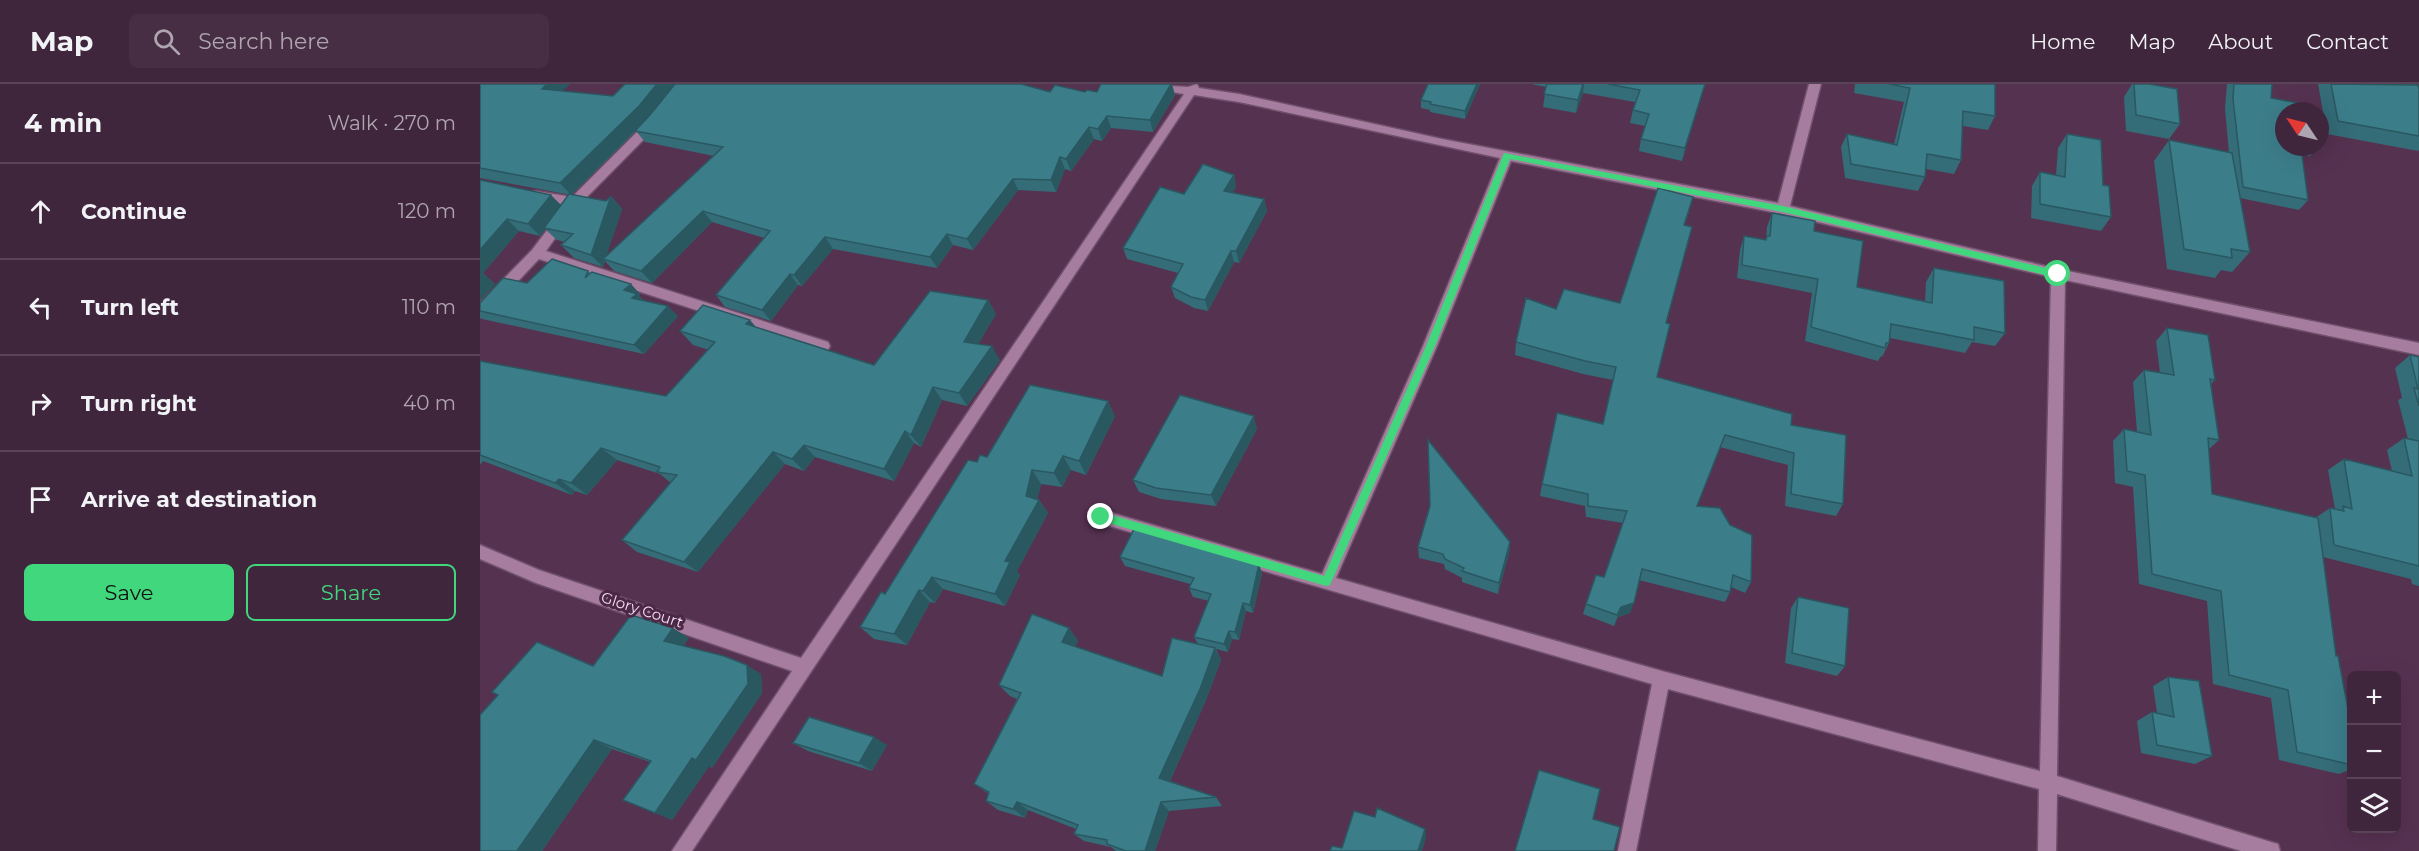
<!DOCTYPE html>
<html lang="en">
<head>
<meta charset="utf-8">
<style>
	body { margin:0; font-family:Montserrat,sans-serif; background:#472e44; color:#f1f3f6 }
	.controls { position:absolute; right:18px; bottom:18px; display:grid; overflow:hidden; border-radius:9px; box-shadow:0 6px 24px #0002 }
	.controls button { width:54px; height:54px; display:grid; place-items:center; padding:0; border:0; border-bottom:2px solid #594357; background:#40263d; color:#f1f3f6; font:30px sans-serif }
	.compass { position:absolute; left:1795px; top:18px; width:54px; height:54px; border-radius:50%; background:#40263d; box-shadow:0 6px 24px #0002; rotate:305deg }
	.stop { position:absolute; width:18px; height:18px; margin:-14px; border:4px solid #41d77c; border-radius:50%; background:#fff }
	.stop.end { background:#41d77c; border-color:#fff; box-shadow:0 2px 6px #0008 }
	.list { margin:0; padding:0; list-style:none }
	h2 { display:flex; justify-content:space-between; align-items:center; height:78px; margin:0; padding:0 24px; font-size:26px }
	h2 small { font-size:20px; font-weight:400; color:#aea5b0 }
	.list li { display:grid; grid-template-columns:39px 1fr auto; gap:18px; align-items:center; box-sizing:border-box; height:96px; padding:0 24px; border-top:2px solid #594357 }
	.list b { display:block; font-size:22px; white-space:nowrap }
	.list em { font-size:20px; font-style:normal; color:#aea5b0 }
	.actions { display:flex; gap:12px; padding:18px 24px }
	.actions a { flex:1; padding:14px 0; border:2px solid #41d77c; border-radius:9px; text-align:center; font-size:21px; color:#41d77c }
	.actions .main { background:#41d77c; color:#111 }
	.icon { flex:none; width:33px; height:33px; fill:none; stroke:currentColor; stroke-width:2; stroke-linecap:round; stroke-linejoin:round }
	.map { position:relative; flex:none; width:1939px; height:767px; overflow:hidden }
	header { display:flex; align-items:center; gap:36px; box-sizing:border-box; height:84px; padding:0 30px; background:#40263d; border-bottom:2px solid #594357 }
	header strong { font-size:28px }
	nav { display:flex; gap:33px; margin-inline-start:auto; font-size:21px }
	.search { width:420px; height:54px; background:#472e44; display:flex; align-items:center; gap:15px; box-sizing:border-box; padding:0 21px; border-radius:9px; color:#aea5b0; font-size:22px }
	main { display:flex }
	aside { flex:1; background:#40263d }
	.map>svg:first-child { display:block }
</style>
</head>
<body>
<header>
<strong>Map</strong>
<div class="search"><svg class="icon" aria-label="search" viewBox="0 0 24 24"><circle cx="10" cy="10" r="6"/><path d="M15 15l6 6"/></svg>Search here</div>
<nav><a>Home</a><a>Map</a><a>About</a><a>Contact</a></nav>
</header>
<main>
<aside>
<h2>4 min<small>Walk · 270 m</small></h2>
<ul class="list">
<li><svg class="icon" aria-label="ahead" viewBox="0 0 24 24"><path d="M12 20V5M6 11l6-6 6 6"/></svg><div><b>Continue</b></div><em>120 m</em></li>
<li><svg class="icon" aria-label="left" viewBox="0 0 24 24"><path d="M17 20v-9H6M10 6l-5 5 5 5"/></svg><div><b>Turn left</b></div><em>110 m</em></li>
<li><svg class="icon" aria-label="right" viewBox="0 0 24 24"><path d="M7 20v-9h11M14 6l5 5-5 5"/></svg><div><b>Turn right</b></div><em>40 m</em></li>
<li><svg class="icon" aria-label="arrive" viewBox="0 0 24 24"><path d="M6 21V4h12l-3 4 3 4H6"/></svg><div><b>Arrive at destination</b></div></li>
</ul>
<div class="actions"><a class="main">Save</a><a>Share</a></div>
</aside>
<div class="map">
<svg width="1939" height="767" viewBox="0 0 1939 767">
	<rect width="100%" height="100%" fill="#563251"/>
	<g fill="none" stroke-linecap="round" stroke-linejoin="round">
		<g stroke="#6f506a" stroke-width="3">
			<path id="minor" d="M 659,0 L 708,3 L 717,0 L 719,4 L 759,10 L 962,55 L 1298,119 L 1329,0 L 1341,0 L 1310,122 L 1578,185 L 1939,259 L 1939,271 L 1585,196 L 1577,692 L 1791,758 L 1798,760 L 1800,767 L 1761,767 L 1577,710 L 1576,767 L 1558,767 L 1559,705 L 1188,605 L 1156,767 L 1138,767 L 1172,600 L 616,438 L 613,433 L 616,428 L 621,426 L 842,490 L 943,262 L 1020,74 L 759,18 L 714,11 L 212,767 L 192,767 L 312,587 L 56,499 L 0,475 L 0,461 L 59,486 L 321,574 L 704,10 L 665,4 ZM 1031,77 L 1303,130 L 1571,193 L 1560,687 L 1182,587 L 856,494 L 957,262 Z
				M 174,34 L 178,35 L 178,41 L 99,121 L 66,167 L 348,258 L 350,262 L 348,266 L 343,267 L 59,175 L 5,232 L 0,233 L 0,219 L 52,166 L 86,121 L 52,114 L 50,111 L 52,108 L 56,107 L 92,113 L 170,35 Z"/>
		</g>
		<use href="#minor" fill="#a67d9f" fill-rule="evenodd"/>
	</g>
	<path fill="#346c77" d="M 0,0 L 90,0 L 82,7 L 133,12 L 570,8 L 617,8 L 695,11 L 673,48 L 631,44 L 622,57 L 614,55 L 591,87 L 585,85 L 576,108 L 538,106 L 493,166 L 473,161 L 457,184 L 353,165 L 322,202 L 318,201 L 291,237 L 245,223 L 236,211 L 284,154 L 232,138 L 172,199 L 134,187 L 125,177 L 123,183 L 94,174 L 81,161 L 85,158 L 77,156 L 65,145 L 60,152 L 39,147 L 3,189 L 15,200 L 0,216 L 0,96 L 81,121 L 126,117 L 131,112 L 142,125 L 126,172 L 234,72 L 165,58 L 156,47 L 91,111 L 0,94 Z
		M 948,0 L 1000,0 L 985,35 L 950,28 L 950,26 L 941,24 L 941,16 Z
		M 1051,0 L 1225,0 L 1202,77 L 1159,67 L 1161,55 L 1165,42 L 1150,39 L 1153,26 L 1155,18 L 1103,9 L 1096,29 L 1063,23 L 1066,3 Z
		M 1375,0 L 1515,0 L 1515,32 L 1508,46 L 1483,42 L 1481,76 L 1474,90 L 1446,85 L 1445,93 L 1438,107 L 1365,94 L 1361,63 L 1367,50 L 1414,60 L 1424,18 L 1374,9 Z
		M 1652,0 L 1669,0 L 1700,40 L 1689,55 L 1646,47 L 1644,13 Z
		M 1747,0 L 1792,0 L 1791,14 L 1804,63 L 1838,63 L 1830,72 L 1822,71 L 1828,116 L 1819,126 L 1760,114 L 1770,168 L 1752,188 L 1741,186 L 1735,194 L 1687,185 L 1674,77 L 1689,56 L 1749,69 L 1745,25 Z
		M 1838,0 L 1934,0 L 1939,5 L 1939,66 L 1938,67 L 1847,50 Z
		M 1587,50 L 1623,101 L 1631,133 L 1621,147 L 1551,134 L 1552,102 L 1560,88 L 1576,91 L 1578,64 Z
		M 754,91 L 756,103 L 752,109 L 784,115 L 787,127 L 759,179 L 754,178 L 728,227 L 714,224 L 695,214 L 691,203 L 698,189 L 647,175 L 643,164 L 704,110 Z
		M 1213,113 L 1205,141 L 1186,239 L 1177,293 L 1311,341 L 1363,420 L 1356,432 L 1305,422 L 1308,381 L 1240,363 L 1217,422 L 1271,498 L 1265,509 L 1251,503 L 1250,508 L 1245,518 L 1159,496 L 1150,529 L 1138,533 L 1134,542 L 1103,530 L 1106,520 L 1124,493 L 1143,439 L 1106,433 L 1105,422 L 1060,412 L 1062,400 L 1123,340 L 1133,296 L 1103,290 L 1035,271 L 1036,258 L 1076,225 L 1140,219 Z
		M 1292,129 L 1334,147 L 1377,203 L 1445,218 L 1446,198 L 1454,184 L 1525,249 L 1515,262 L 1492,258 L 1485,269 L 1410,254 L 1409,259 L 1402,273 L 1401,272 L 1398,277 L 1325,257 L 1332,209 L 1257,194 L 1260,166 L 1264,152 L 1286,156 L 1287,143 Z
		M 108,187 L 111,189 L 160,210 L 159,212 L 164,217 L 198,232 L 164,270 L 2,235 L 0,233 L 0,219 L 47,199 Z
		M 508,216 L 516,230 L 498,260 L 520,276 L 487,322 L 462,316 L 441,363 L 434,359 L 414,397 L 335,373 L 324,387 L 305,380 L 218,488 L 157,468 L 142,456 L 191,399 L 180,390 L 137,376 L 107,411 L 95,407 L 92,411 L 3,377 L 0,381 L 0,277 L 186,312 L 229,266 L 213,261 L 200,247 L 276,243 L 394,281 Z
		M 1687,244 L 1735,296 L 1731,300 L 1739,356 L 1729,365 L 1732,410 L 1835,434 L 1850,424 L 1855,425 L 1848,386 L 1864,375 L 1912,387 L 1907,366 L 1924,354 L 1928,355 L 1918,316 L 1922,314 L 1915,284 L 1930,271 L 1939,273 L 1939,502 L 1932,500 L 1931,495 L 1843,473 L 1856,572 L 1872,646 L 1872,685 L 1859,690 L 1799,676 L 1791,614 L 1733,600 L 1727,517 L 1659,500 L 1653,403 L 1635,399 L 1633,357 L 1644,345 L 1657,348 L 1653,298 L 1664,286 L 1680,289 L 1676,257 Z
		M 635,332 L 606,391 L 591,386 L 582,403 L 561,400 L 557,415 L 559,416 L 568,429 L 537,487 L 540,491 L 525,522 L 463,505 L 455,519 L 450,518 L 427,561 L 394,555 L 380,543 L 405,510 L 497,378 L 507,373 Z
		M 777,345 L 736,422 L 681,415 L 659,408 L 653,396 Z
		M 1030,458 L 1029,469 L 1018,510 L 982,498 L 982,494 L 965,485 L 964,480 L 939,474 L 938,463 Z
		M 640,473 L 782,489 L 773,529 L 766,527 L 759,556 L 752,555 L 748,568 L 736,565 L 741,576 L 726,616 L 690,697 L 736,713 L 742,722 L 689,727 L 675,767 L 636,767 L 631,763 L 604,757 L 594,750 L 596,745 L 548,726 L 545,734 L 518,726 L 506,717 L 509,710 L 494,700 L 537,615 L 530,612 L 519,601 L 598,556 L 595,563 L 682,592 L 718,560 L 714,553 L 729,517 L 713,513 L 709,504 L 710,500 L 645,482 Z
		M 1318,513 L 1365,582 L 1357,592 L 1305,579 L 1311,524 Z
		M 209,554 L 203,562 L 281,590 L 282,609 L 232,684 L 229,682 L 192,736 L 170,678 L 132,665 L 62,767 L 0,767 L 113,582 Z
		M 1688,593 L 1732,672 L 1715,680 L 1661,669 L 1657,637 L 1672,628 L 1677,629 L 1673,602 Z
		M 313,659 L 407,661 L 392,687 L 328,667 Z"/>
	<path fill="#2a5861" d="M 67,0 L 90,0 L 72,17 L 62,5 Z
		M 177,0 L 196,0 L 168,34 L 91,111 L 80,99 Z
		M 691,0 L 692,0 L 695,11 L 673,48 L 670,36 Z
		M 997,0 L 1000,0 L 985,35 L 985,27 Z
		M 1103,0 L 1104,0 L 1103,9 L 1096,29 L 1098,16 Z
		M 1225,0 L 1202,77 L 1205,64 Z
		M 627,32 L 631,44 L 622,57 L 618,45 Z
		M 609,43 L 614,55 L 591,87 L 586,75 Z
		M 580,73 L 585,85 L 576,108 L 571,96 Z
		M 754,91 L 756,103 L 746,119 L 744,107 Z
		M 533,95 L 538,106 L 493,166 L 487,155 Z
		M 71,111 L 82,122 L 60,152 L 48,140 Z
		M 131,112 L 142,125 L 125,176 L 123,175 L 125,177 L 123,183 L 111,171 Z
		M 784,115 L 787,127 L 759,179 L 756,167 Z
		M 223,127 L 232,138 L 172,199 L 161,187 Z
		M 27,135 L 39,147 L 3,189 L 15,200 L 0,216 L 0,166 Z
		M 467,150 L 473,161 L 457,184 L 450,173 Z
		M 345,153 L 353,165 L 322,202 L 314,191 Z
		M 751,167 L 754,178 L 728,227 L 725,216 Z
		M 310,190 L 318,201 L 291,237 L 282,226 Z
		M 151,200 L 160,210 L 159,212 L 166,219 L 162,224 L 144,206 Z
		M 508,216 L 516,230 L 492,271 L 484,258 Z
		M 188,222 L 198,232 L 164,270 L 154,261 Z
		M 270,236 L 281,249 L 266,240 Z
		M 512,262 L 520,276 L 487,322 L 479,309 Z
		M 453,303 L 462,316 L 441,363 L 431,351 Z
		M 628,317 L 635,332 L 606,391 L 599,377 Z
		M 774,332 L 777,345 L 736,422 L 731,411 Z
		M 425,347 L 434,359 L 414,397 L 404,385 Z
		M 324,361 L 335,373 L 324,387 L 312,375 Z
		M 121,364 L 137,376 L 107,411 L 91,399 Z
		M 293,368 L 305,380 L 218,488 L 204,478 Z
		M 583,372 L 591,386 L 582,403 L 574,389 Z
		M 552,386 L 561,400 L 556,421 L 559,416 L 568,429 L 537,487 L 540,491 L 525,522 L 515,510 L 546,412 Z
		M 79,395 L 95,407 L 92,411 L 75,399 Z
		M 1030,458 L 1029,469 L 1018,510 L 1019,499 Z
		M 779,480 L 782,489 L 773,529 L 770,521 Z
		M 452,493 L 463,505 L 455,519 L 443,507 Z
		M 439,506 L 450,518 L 427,561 L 414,550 Z
		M 763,519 L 766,527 L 759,556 L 755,548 Z
		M 1154,519 L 1150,529 L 1138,533 L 1134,542 L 1141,523 Z
		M 193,544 L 209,554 L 200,567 L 184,557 Z
		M 589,544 L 598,556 L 592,570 L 582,558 Z
		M 749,547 L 752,555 L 748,568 L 744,560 Z
		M 735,564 L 741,576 L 726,616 L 687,703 L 679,694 Z
		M 267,581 L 281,590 L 282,609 L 232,684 L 216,676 Z
		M 394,653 L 407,661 L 392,687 L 379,679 Z
		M 114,656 L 132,665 L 62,767 L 37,767 Z
		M 212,674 L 229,682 L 192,736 L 175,729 Z
		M 537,718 L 548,726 L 545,734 L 533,725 Z
		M 681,718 L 689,727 L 675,767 L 665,767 Z
		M 945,745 L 946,754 L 942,767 L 938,767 Z"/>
	<path fill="#3c7d8a" stroke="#2a5861" stroke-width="1.5" d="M 0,0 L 67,0 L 62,5 L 133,12 L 145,0 L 177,0 L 159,22 L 80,99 L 0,84 Z
		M 195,0 L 541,0 L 570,8 L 575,1 L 605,8 L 607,6 L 617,8 L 621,0 L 691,0 L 670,36 L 627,32 L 618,45 L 609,43 L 586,75 L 580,73 L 571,96 L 533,95 L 487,155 L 467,150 L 450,173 L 345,153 L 314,191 L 310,190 L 282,226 L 236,211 L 290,147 L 223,127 L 161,187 L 123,175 L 243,63 L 155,47 L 170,31 Z
		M 948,0 L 997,0 L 985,27 L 950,20 L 951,18 L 941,16 Z
		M 1067,0 L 1103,0 L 1098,16 L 1064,10 Z
		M 1128,0 L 1225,0 L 1205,64 L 1161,55 L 1169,30 L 1153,26 L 1160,6 Z
		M 1409,0 L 1515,0 L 1515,32 L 1483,27 L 1481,76 L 1447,70 L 1445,93 L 1371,80 L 1367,50 L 1417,61 L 1430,4 Z
		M 1654,0 L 1669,0 L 1697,5 L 1700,40 L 1656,31 Z
		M 1754,0 L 1792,0 L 1791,14 L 1834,22 L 1835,27 L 1804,27 L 1804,63 L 1821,63 L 1828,116 L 1763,103 L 1753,15 Z
		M 1851,0 L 1938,1 L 1939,5 L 1939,52 L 1858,37 Z
		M 1587,50 L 1621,56 L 1623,101 L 1629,102 L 1631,133 L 1560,120 L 1560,88 L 1585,93 Z
		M 1689,56 L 1752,69 L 1770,168 L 1751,165 L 1752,174 L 1704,165 Z
		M 723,80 L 754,91 L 744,107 L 784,115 L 756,167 L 751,167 L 725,216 L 711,213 L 691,203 L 703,180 L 643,164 L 680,103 L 704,110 Z
		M 0,96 L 71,111 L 48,140 L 27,135 L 0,166 Z
		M 1178,104 L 1213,113 L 1204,141 L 1212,143 L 1186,239 L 1190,240 L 1177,293 L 1312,330 L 1311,341 L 1366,351 L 1363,420 L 1311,410 L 1314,369 L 1245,351 L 1217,422 L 1240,424 L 1250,441 L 1272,451 L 1271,498 L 1253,491 L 1250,508 L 1162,485 L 1154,519 L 1141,523 L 1137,531 L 1106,520 L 1116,491 L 1124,493 L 1147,427 L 1108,422 L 1108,410 L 1062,400 L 1077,329 L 1123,340 L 1136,283 L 1105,277 L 1036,258 L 1046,214 L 1076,225 L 1084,205 L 1140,219 Z
		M 89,110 L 126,117 L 131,112 L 111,171 L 81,161 L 93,150 L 64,144 Z
		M 1292,129 L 1335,137 L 1334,147 L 1383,157 L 1377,203 L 1452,219 L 1454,184 L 1524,197 L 1525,249 L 1494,243 L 1494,256 L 1411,240 L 1409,259 L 1406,259 L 1405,264 L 1331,243 L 1338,195 L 1262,181 L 1264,152 L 1286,156 L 1287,152 L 1290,152 Z
		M 72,175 L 108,187 L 105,194 L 112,188 L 151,200 L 144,206 L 157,210 L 152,214 L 188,222 L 154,261 L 0,227 L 0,219 L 23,194 L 47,199 Z
		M 450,207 L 508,216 L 484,258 L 512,262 L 479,309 L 453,303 L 431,351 L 425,347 L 404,385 L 324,361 L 312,375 L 293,368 L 204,478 L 142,456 L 197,391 L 177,388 L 180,383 L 121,364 L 91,399 L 79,395 L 75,399 L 0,371 L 0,277 L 186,312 L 235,258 L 200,247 L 223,221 L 270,236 L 266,240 L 394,281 Z
		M 1687,244 L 1728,251 L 1735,296 L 1730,295 L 1739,356 L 1728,354 L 1732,410 L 1838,434 L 1856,572 L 1858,572 L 1872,646 L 1872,681 L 1817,668 L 1808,606 L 1749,591 L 1741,507 L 1672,490 L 1665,391 L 1647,387 L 1644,345 L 1671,351 L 1664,286 L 1694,291 Z
		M 1930,271 L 1939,273 L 1939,322 L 1934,304 L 1938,305 Z
		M 550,301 L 628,317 L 599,377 L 583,372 L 574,389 L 552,386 L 546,412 L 559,416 L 525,477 L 530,478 L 515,510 L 452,493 L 443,507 L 439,506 L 414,550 L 380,543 L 401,508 L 405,510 L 488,376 L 497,378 L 500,371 L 507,373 Z
		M 700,311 L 774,332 L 731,411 L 676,404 L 653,396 Z
		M 1924,354 L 1939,357 L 1939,482 L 1854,461 L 1850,424 L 1864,427 L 1863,422 L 1872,425 L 1864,375 L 1932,392 Z
		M 948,356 L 1030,458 L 1019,499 L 982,487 L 984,484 L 965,475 L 963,470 L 938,463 L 950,422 Z
		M 654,445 L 779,480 L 770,521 L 763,519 L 755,548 L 749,547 L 744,560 L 714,553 L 731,510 L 709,504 L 714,494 L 640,473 Z
		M 1318,513 L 1369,524 L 1365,582 L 1312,569 Z
		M 552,530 L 589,544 L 582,558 L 682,592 L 692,554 L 735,564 L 720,605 L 679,694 L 736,713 L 681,718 L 665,767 L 646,767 L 627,760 L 627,756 L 594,750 L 598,741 L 537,718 L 533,725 L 506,717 L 509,708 L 494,700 L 541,609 L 519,601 Z
		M 151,531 L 193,544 L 184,557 L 244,572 L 267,581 L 268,600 L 216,676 L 212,674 L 175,729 L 143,716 L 171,677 L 114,656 L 37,767 L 0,767 L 0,631 L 18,611 L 12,608 L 57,558 L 113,582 Z
		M 1688,593 L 1719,597 L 1732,672 L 1677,661 L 1672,628 L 1694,633 Z
		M 329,633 L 394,653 L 379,679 L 313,659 Z
		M 1059,686 L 1120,705 L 1113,735 L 1140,743 L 1134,767 L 1035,767 Z
		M 897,724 L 945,745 L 938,767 L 850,767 L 852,762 L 862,764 L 874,727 L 895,733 Z"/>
	<path fill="#41d77c" d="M 1024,69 L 1303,122 L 1578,187 L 1582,190 L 1578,194 L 1303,128 L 1030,75 L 955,262 L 850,501 L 846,502 L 618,436 L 616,433 L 621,428 L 844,492 L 946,262 Z"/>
	<g text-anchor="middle" stroke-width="6" stroke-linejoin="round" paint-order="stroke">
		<g font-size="15" fill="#f5def1" stroke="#4b2846">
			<text transform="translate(162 526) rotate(18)" y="5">Glory Court</text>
		</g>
	</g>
</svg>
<div class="controls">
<button>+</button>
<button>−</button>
<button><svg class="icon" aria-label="layers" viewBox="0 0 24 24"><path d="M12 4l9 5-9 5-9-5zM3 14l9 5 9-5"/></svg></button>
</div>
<svg class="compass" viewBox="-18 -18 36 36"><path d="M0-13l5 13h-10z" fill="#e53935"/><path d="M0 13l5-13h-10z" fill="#aea5b0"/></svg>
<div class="stop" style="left:1578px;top:190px"></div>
<div class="stop end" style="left:621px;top:433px"></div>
</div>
</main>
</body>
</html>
